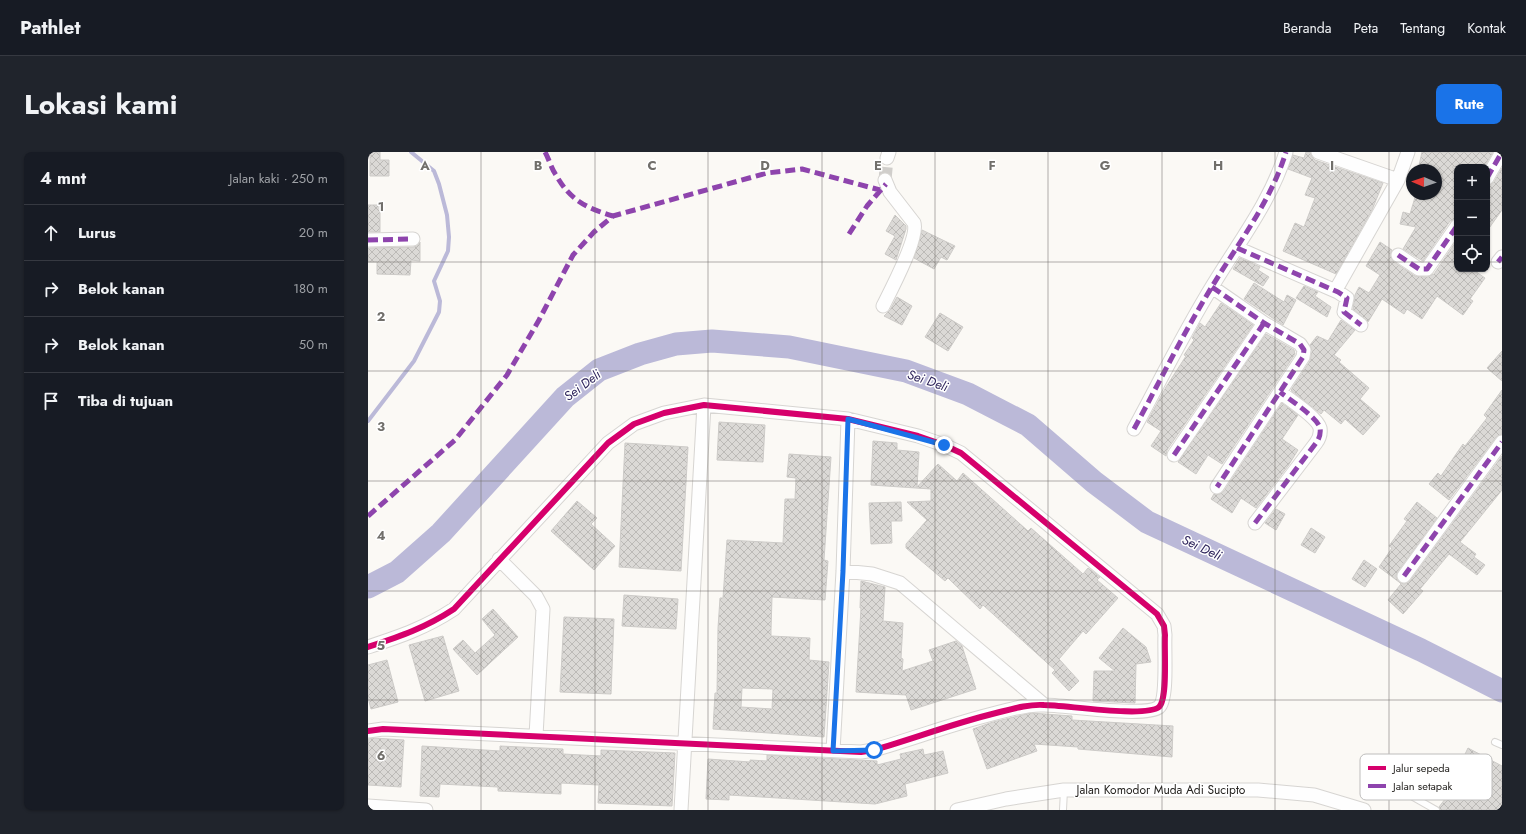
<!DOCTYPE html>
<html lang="id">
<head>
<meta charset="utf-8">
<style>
	body { margin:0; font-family:Jost,sans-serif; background:#20242c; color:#f1f3f6 }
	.controls { position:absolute; right:12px; top:12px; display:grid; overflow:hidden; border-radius:8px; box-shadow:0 1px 3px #0004 }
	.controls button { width:36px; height:36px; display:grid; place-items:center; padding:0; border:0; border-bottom:1px solid #363941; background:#171b24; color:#f1f3f6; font:20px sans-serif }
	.compass { position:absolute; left:1038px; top:12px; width:36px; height:36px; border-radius:50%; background:#171b24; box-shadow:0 1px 3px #0004; rotate:272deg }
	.stop { position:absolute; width:12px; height:12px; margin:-9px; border:3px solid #1a73e8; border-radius:50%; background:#fff }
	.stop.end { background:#1a73e8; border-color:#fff; box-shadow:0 1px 4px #0008 }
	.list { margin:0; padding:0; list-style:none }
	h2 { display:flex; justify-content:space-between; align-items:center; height:52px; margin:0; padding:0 16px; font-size:17px }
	h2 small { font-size:13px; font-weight:400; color:#9ea1a6 }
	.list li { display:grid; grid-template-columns:26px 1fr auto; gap:12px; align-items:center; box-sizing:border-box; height:56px; padding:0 16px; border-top:1px solid #363941 }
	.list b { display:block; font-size:15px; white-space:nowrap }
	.list em { font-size:13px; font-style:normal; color:#9ea1a6 }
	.icon { flex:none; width:22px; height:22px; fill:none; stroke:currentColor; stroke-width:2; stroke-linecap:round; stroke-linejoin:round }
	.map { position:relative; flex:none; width:1134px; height:658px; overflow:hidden; border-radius:8px }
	header { display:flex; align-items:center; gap:24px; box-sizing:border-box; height:56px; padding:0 20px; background:#171b24; border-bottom:1px solid #363941 }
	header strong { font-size:19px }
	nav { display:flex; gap:22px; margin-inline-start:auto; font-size:14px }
	.intro { display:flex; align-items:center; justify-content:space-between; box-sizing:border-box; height:96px; padding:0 24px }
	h1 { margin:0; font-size:28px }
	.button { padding:10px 18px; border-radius:8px; background:#1a73e8; color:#fff; font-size:14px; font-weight:700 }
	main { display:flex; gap:24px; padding:0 24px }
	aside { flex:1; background:#171b24; border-radius:8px; box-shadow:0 1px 3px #0004 }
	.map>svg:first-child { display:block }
</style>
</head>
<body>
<header>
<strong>Pathlet</strong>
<nav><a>Beranda</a><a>Peta</a><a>Tentang</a><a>Kontak</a></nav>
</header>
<div class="intro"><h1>Lokasi kami</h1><a class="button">Rute</a></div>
<main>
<aside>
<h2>4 mnt<small>Jalan kaki · 250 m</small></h2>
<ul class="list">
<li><svg class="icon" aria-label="ahead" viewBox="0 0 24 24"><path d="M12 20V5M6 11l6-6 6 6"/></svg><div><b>Lurus</b></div><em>20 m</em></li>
<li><svg class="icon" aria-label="right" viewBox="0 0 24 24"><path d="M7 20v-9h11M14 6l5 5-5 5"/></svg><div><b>Belok kanan</b></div><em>180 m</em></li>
<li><svg class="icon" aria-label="right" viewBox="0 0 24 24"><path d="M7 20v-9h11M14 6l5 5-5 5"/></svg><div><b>Belok kanan</b></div><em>50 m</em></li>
<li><svg class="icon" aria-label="arrive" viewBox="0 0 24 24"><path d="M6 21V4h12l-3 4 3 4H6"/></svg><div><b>Tiba di tujuan</b></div></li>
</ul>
</aside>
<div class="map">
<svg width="1134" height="658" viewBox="0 0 1134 658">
	<defs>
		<pattern id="building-cross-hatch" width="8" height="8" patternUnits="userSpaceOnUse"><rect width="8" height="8" fill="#dbd9d6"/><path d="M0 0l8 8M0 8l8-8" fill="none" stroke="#bcbab7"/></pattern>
	</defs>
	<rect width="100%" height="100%" fill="#fbf9f5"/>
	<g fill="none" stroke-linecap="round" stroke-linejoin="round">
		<path stroke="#bbb9d8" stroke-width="4" d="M 0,269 L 46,209 L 71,160 L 72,149 L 66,129 L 80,99 L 81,85 L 79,63 L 71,32 L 66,19 L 43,0"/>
		<path stroke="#bbb9d8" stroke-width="23" d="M 0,435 L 29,420 L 73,381 L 197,245 L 231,218 L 272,202 L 308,192 L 344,189 L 421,195 L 538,219 L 600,242 L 660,273 L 726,330 L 779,370 L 1053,498 L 1134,539"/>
	</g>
	<path fill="url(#building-cross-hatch)" stroke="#cdcbc8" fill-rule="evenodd" d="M 2,0 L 12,0 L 12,8 L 21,8 L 21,24 L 2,24 Z
		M 938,0 L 942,0 L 944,5 L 947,8 L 1015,31 L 1004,58 L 968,122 L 915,99 L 927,71 L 936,75 L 947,46 L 937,43 L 944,26 L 920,17 L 925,3 L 936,6 Z
		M 1054,0 L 1125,0 L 1116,15 L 1084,15 L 1089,19 L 1089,66 L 1082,69 L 1055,109 L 1035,97 L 1048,75 L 1032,72 L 1035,60 L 1042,62 L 1048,42 L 1068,42 L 1068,18 L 1050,18 Z
		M 1134,16 L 1134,58 L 1119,79 L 1119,34 L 1126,30 Z
		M 0,53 L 12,53 L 12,80 L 0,80 Z
		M 527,63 L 538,74 L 538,77 L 528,108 L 517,102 L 527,84 L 518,79 Z
		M 554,78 L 587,94 L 579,108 L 573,105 L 566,117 L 546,106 Z
		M 1089,88 L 1089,117 L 1104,117 L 1117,126 L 1102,147 L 1105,149 L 1095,163 L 1069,144 L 1054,167 L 1039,157 L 1036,162 L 1014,147 L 1000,170 L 985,157 L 987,143 L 991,135 L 1001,141 L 1012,123 L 998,114 L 1012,90 L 1024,98 L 1022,103 L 1026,110 L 1047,124 L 1059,125 L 1066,122 Z
		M 52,90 L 52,109 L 43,108 L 42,123 L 9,122 L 9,110 L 0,110 L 0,96 L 45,95 L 49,94 Z
		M 872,106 L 892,115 L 890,118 L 901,125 L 895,134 L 865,117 Z
		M 886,131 L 916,150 L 919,143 L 928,148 L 915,173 L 876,147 Z
		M 936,134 L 950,140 L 947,144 L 963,155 L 959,165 L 928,146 Z
		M 529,145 L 544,154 L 534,173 L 516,164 L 522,158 Z
		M 853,151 L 885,173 L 799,298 L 798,304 L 783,294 L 793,279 L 779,270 L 798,235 L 818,204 L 816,203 L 826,188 L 824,186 L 832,171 L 837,175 Z
		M 572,161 L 595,175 L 580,199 L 557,185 Z
		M 973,168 L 987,178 L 966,203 L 973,208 L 971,210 L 1001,236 L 992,247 L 1012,264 L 995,283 L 977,267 L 973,272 L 956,258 L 953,262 L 923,238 L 942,209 L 944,199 L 942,193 L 949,184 L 960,189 Z
		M 898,182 L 926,198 L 927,202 L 854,312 L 840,303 L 828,322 L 810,310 Z
		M 1134,199 L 1134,229 L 1119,216 Z
		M 1134,238 L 1134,282 L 1128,285 L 1081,348 L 1061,332 L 1070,321 L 1073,324 L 1095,292 L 1097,294 L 1119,266 L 1116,263 Z
		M 914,251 L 930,263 L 914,287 L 930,298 L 920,314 L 888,356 L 873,346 L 864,361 L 843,347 L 846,342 L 852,342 L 856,339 Z
		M 351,270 L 397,273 L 395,310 L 349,308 Z
		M 505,289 L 529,291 L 529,298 L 551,300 L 549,335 L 570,312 L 589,329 L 595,321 L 660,379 L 663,376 L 715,422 L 720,416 L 732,425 L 729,428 L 750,446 L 718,482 L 715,479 L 691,507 L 711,529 L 701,539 L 684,521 L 687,518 L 615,453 L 612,457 L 580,426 L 577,429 L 538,396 L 538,392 L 559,368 L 539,350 L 563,349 L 563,337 L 503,333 Z
		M 257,291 L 320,295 L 313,419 L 251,415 Z
		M 421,302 L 463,305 L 456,408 L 460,409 L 457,448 L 404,445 L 403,478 L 403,484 L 442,486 L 441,508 L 461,510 L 456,585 L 345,577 L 347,541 L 349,541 L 350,476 L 352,446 L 355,446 L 359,388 L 415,391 L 417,347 L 427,347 L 428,326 L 419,325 ZM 374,536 L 405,537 L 404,557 L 373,555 Z
		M 1134,304 L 1134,338 L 1092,390 L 1108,402 L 1106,405 L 1117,413 L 1109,423 L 1081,402 L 1052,437 L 1055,439 L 1035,462 L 1020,448 L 1033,432 L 1031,430 L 1036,432 L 1042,429 Z
		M 209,349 L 229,366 L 223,372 L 247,394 L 226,418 L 183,379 Z
		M 533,350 L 534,369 L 523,369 L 524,391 L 503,392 L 501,351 Z
		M 1049,350 L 1069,366 L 1030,419 L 1028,424 L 1031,430 L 1011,415 L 1024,396 L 1021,394 L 1039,369 L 1036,367 Z
		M 908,357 L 917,362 L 908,378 L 897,371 Z
		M 943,376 L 957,385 L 947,401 L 933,393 Z
		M 996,408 L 1009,417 L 997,435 L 984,427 Z
		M 493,429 L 517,435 L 515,469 L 535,471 L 533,506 L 535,507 L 534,519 L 565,509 L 561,498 L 588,489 L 594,494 L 608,537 L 543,558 L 538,543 L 488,540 L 493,456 L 492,456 Z
		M 256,443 L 310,447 L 308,477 L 254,474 Z
		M 125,457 L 150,485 L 109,523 L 85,497 L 95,488 L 107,501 L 127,483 L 114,467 Z
		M 196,465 L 246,467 L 243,542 L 192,540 Z
		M 755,476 L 778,495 L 783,510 L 768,512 L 767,551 L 725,549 L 726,519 L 747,519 L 731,506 Z
		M 75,484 L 91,539 L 57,549 L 41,493 Z
		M 19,508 L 30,550 L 3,557 L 0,546 L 0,513 Z
		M 663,561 L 704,564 L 704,568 L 805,574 L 804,605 L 710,597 L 710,595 L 666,592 L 669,599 L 619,617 L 605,577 L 625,570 Z
		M 6,586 L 36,588 L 33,635 L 0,633 L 0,587 Z
		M 54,594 L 132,599 L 132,594 L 195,597 L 195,602 L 233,604 L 233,598 L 307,601 L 304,654 L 230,651 L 231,633 L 193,631 L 193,642 L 130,639 L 130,635 L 72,632 L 71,645 L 52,644 Z
		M 1100,596 L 1134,614 L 1134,658 L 1072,658 L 1071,655 L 1090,630 L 1085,627 Z
		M 555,597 L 556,603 L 575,599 L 580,621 L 537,632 L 539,644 L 507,652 L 361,643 L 361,648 L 338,647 L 340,607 L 382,610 L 382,608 L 399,609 L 399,603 L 509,609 L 509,613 L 533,607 L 532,602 Z"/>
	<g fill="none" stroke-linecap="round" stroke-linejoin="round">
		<path stroke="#d0cecb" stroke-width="13" stroke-dasharray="13 6" stroke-linecap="butt" d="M 517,28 L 519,6"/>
		<g stroke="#d7d5d2" stroke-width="8">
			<path id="lane" d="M 1127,590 L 1134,593
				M 1022,629 L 1031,637 L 1068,658
				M 695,658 L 696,638"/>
		</g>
		<g stroke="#d7d5d2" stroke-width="15">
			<path id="street" d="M 950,0 L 1030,28
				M 519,6 L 521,0
				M 1119,26 L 1134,0
				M 0,88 L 45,87
				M 869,96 L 970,140 L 979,146 L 976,160 L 993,173
				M 1030,103 L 1051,117 L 1059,117 L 1089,74
				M 1130,110 L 1134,105
				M 970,134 L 1030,28 L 1040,0
				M 844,135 L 896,171 L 932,192 L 936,198 L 935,205 L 849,335
				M 515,154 C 523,138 551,85 546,71 L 522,40 L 517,28
				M 766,277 C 792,229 816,180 845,133 C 871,90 903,49 918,0
				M 806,303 L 896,171
				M 887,371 L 948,291 C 951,287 953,282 952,276 C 950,266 921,247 912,240
				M 131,407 L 168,444 L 175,457 L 168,584
				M 475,419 L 504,422 L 532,431 L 675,552
				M 1036,424 L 1134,290
				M 0,495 C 33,484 57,476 86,457 L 240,291 L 266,272 L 296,261 L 336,253 L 480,267 L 550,284 L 576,293 L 593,301 L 789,462 L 796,474 L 797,483 C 796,497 800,547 791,555 C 777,566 697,553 676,553 C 660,552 644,557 628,561 C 587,571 547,586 506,598 L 493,600 L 15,577 L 0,579
				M 465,599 L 475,419 L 480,267
				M 0,654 L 58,658
				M 313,658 L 336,253
				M 589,658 L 638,647 L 696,638 L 890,638 L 946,643 L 996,658"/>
		</g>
		<use href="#lane" stroke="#fefefe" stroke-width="6"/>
		<use href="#street" stroke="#fefefe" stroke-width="13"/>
		<path stroke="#8e44ad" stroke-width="5" stroke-dasharray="10 5" stroke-linecap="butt" d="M 177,0 C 181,7 183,16 188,23 C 202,48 218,56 245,64
			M 1119,26 L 1134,0
			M 481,82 L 499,54 L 518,32
			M 0,88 L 45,87
			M 869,96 L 970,140 L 979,146 L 976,160 L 993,173
			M 1030,103 L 1051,117 L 1059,117 L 1089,74
			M 1130,110 L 1134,105
			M 844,135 L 896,171 L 932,192 L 936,198 L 935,205 L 849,335
			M 766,277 C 792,229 816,180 845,133 C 871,90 903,49 918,0
			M 806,303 L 896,171
			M 0,364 L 87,288 L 139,223 L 171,168 L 205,103 L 226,80 L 245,64 L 399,21 L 434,17 L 512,38
			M 887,371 L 948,291 C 951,287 953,282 952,276 C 950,266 921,247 912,240
			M 1036,424 L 1134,290"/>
		<g stroke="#fff" stroke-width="8">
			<path id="cycleway" d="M 0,495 C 33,484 57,476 86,457 L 240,291 L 266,272 L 296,261 L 336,253 L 480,267 L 550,284 L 576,293 L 593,301 L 789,462 L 796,474 L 797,483 C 796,497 800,547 791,555 C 777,566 697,553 676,553 C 660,552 644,557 628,561 C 587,571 547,586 506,598 L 493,600 L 15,577 L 0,579"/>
		</g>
		<use href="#cycleway" stroke="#d6006c" stroke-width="6"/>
	</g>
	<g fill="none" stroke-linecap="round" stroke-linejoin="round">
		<path stroke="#1a73e8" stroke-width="5" d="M 506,598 L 465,599 L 475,419 L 480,267 L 576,293"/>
	</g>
	<path fill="none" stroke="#716f6b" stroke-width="1" stroke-opacity="0.55" d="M 113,0 L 113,658M 227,0 L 227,658M 340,0 L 340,658M 454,0 L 454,658M 567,0 L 567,658M 680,0 L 680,658M 794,0 L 794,658M 907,0 L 907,658M 1021,0 L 1021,658M 0,110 L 1089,110M 1119,110 L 1134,110M 0,219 L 1134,219M 0,329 L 1134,329M 0,439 L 1134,439M 0,548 L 1134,548"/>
	<g text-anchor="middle" stroke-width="3" stroke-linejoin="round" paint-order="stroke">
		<g font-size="12" fill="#262421" stroke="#fff">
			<text x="793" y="642">Jalan Komodor Muda Adi Sucipto</text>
		</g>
		<g font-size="13" font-style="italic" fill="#2c225a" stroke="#fff">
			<text transform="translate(560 228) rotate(19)" y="5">Sei Deli</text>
			<text transform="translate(214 233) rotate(-37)" y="5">Sei Deli</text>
			<text transform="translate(834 395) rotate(25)" y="5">Sei Deli</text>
		</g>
	</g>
	<rect x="992" y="602" width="132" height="46" rx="6" fill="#fff" stroke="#bebdbc" stroke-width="1"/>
	<rect x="1000" y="614" width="18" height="4" fill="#d6006c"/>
	<rect x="1000" y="632" width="18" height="4" fill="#8e44ad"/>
	<g font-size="11" fill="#262421">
		<text x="1025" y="620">Jalur sepeda</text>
		<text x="1025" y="638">Jalan setapak</text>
	</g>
	<g font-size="13" text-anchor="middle" font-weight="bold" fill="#716f6b" stroke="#fff" stroke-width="3" stroke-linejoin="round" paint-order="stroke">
		<text x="57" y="18">A</text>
		<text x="170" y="18">B</text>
		<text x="284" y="18">C</text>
		<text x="397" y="18">D</text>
		<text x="510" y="18">E</text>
		<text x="624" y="18">F</text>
		<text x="737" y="18">G</text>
		<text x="850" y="18">H</text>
		<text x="964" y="18">I</text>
		<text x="13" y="59">1</text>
		<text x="13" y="169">2</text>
		<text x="13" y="279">3</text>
		<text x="13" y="388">4</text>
		<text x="13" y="498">5</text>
		<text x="13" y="608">6</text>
	</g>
</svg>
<div class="controls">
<button>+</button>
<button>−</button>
<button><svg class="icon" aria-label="locate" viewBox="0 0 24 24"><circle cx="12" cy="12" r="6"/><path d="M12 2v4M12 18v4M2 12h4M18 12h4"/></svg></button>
</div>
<svg class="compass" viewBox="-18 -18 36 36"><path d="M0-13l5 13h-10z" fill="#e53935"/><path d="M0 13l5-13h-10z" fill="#9ea1a6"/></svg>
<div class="stop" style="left:506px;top:598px"></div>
<div class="stop end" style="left:576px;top:293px"></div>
</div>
</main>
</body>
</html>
